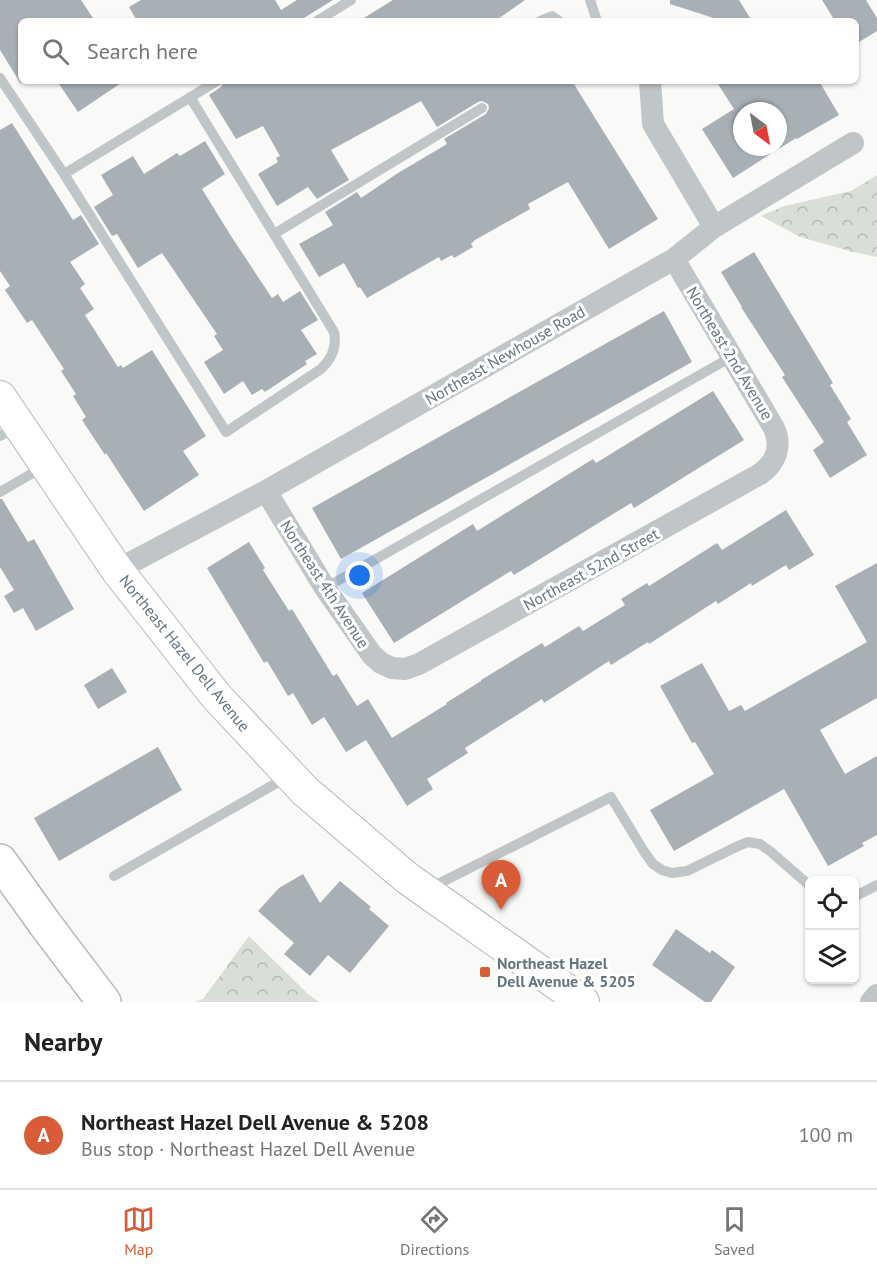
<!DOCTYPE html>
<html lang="en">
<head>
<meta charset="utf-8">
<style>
	body { margin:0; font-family:"PT Sans",sans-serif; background:#f2f2f2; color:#222 }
	.controls { position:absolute; right:18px; bottom:18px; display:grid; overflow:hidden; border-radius:9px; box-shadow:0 2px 4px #0004 }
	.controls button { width:54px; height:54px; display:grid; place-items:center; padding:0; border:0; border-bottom:2px solid #e0e0e0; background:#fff; color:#222; font:30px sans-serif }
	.compass { position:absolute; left:733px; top:102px; width:54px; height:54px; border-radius:50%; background:#fff; box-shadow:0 2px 4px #0004; rotate:148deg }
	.you { position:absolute; left:360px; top:576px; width:21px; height:21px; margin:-15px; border:4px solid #fff; border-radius:50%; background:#1a73e8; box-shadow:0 0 0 9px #1a73e833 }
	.badge { display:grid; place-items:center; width:39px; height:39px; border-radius:50%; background:#d95c38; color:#fff; font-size:20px; font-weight:700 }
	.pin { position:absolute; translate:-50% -50px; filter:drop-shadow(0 2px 3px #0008) }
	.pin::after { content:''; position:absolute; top:32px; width:21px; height:18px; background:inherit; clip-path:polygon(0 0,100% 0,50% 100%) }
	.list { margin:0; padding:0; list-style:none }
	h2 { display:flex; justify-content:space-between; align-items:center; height:78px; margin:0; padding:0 24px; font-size:26px }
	h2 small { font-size:20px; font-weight:400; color:#767676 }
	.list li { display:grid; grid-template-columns:39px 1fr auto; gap:18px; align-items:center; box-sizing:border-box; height:108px; padding:0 24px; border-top:2px solid #e0e0e0 }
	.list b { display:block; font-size:22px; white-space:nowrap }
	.list p { margin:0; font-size:20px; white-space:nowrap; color:#767676 }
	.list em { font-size:20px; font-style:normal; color:#767676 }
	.icon { flex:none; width:33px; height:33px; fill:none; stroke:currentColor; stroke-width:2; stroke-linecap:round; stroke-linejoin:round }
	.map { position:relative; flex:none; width:877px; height:1002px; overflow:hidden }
	.search { position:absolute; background:#fff; box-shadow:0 2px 4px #0004; left:18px; right:18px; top:18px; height:66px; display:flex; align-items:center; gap:15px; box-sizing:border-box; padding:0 21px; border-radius:9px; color:#767676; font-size:22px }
	.sheet { height:186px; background:#fff }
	nav { display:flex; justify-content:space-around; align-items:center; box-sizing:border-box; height:84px; border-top:2px solid #e0e0e0; background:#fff; font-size:16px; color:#767676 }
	nav a { display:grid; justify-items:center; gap:3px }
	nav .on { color:#d95c38 }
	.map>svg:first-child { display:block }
</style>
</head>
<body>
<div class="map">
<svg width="877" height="1002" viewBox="0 0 877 1002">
	<defs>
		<pattern id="forest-crowns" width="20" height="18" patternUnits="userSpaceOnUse" patternTransform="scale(1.5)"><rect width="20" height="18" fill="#d9ded7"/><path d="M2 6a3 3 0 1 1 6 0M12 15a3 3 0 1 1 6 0" fill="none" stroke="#b4b9b4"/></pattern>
	</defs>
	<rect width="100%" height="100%" fill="#f9f9f7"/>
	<path fill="url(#forest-crowns)" d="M 877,175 L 877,257 L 853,252 L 800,237 L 761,216 L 784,206 L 851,191 Z
		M 249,936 L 308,994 L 319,1002 L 195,1002 L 203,999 Z"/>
	<path fill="#a8b0b6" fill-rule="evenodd" d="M 0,0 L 81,0 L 95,21 L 21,21 L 21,84 L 0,50 Z
		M 141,0 L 275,0 L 281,10 L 297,0 L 333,0 L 299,21 L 137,21 L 129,7 Z
		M 393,0 L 525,0 L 495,21 L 359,21 Z
		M 670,0 L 739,0 L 752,21 L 723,21 L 670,4 Z
		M 822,0 L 866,0 L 877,18 L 877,31 L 856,44 L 856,21 L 835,21 Z
		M 57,81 L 124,81 L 78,112 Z
		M 224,81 L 572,81 L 658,219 L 609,249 L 568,182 L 528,204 L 530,209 L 475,240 L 471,244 L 473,247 L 454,258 L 452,255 L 441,261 L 439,257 L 367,298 L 360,287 L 358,288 L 344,263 L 319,277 L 299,244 L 333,225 L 325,212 L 357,192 L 361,198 L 398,173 L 447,144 L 444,139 L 486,114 L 489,108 L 488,104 L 482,101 L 478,102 L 437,127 L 421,101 L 331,150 L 349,180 L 317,199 L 308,187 L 277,206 L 258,174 L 278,162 L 276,158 L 280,156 L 263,126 L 236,139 L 209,95 L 221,87 Z
		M 716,81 L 819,81 L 839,115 L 797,139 L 796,138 L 733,178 L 702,129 L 734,109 ZM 742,111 L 778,111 L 778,147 L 742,147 Z
		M 12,123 L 73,220 L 81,215 L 99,244 L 70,262 L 85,284 L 80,288 L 94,309 L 85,315 L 118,367 L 121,365 L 123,368 L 152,350 L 206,436 L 183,451 L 199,475 L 144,511 L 106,453 L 105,455 L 82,420 L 86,417 L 73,396 L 76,394 L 61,371 L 64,369 L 32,320 L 27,323 L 5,290 L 10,286 L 0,271 L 0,130 Z
		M 205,141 L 225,174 L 202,189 L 231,236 L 272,298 L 278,294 L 283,302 L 300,291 L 318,320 L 301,330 L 317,354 L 305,361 L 307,364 L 265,392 L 262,389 L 252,395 L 243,381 L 224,394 L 204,362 L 223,350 L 214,336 L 217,334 L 162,253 L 138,268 L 117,234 L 112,236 L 94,207 L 113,195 L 101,175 L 133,156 L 144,174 L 177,153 L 180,156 Z
		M 754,252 L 833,383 L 830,385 L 851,419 L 847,422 L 867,455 L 830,478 L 813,450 L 824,442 L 782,377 L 785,375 L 741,307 L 742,307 L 721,272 Z
		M 664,311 L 692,362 L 341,559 L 312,508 Z
		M 713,391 L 744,440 L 634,508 L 631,503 L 514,575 L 511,571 L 394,643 L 362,593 L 473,524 L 477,531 L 593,459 L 596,463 Z
		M 0,499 L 2,499 L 28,542 L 34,539 L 74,609 L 36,631 L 23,608 L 14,613 L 4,596 L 14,590 L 0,567 Z
		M 786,510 L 814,555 L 789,570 L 786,565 L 752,586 L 751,583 L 718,604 L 716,601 L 649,644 L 648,642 L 611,665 L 609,661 L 544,703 L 542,699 L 465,748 L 468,753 L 427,779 L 433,789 L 407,806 L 366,740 L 346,752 L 324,717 L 312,725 L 293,693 L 288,696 L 267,661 L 264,663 L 207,568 L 249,542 L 265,568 L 263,570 L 289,611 L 292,609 L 333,676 L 337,674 L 357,706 L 368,699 L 392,738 L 447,704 L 446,703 L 481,681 L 481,680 L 542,643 L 545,647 L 579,626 L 583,631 L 625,605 L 621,599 L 647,583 L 649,586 L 717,543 L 722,550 Z
		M 877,563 L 877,698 L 820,730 L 845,774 L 877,756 L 877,835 L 862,843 L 864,846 L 828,866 L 784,789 L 674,851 L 650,810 L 714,774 L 695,742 L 692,743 L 660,686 L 702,663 L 729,711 L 741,705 L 745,711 L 867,642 L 835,586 Z
		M 112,668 L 127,692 L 98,709 L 84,685 Z
		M 158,747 L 182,790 L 59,861 L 34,818 Z
		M 303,874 L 320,903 L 340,881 L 371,907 L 369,909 L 389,926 L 350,973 L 328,955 L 310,976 L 284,954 L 294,943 L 258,911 L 279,888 Z
		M 676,929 L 710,953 L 712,950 L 735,967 L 711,1002 L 705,1002 L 652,965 Z"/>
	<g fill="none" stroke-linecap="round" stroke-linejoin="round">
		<g stroke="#b3b9bd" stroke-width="34">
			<path id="secondary" d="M 0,397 L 117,570 L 216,696 L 305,791 L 407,878 L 583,1002"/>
		</g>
		<g stroke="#b4b8bb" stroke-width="36">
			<path id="highway" d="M 0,861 L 45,924 L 104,1002"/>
		</g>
		<path stroke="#c0c5c8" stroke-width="10" d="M 590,0 L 597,21
			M 317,21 L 351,0
			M 540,21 L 552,16 L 559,21
			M 0,78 L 64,174 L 226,432 L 321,369 C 332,359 337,347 334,332 L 190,97
			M 64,174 L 217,81
			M 274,234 L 482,108
			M 0,436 L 18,426
			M 0,492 L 43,467
			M 325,588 L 733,356
			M 114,876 L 287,777
			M 428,889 L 611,797 L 645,853 L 653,864 L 662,870 L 672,873 L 687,871 L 738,846 L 748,842 L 760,844 L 770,851 L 810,886
			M 854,897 L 877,885"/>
		<path stroke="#c0c5c8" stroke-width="22" d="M 650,81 L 653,124 L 714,227
			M 266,491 L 325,588 L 372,655 L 381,663 L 392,668 L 405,669 L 419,664 L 760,474 C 776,463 782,446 774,428 L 674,259
			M 117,570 L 266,491 L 674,259 L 714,227 L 853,143
			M 871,1002 L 877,995"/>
		<use href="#secondary" stroke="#fff" stroke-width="32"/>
		<use href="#highway" stroke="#fff" stroke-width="33"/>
	</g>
	<rect fill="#d95c38" stroke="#fff" stroke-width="2" x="479" y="966" width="12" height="12" rx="3"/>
	<g text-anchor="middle" stroke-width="6" stroke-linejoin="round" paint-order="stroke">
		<g font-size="16" fill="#667580" stroke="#fff">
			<text transform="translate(730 353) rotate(59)" y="6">Northeast 2nd Avenue</text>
			<text transform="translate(505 355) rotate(-30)" y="6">Northeast Newhouse Road</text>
			<text transform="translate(591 569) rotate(-29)" y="6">Northeast 52nd Street</text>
			<text transform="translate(325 584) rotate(57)" y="6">Northeast 4th Avenue</text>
			<text transform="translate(185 653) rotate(51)" y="6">Northeast Hazel Dell Avenue</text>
		</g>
		<g font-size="16" font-weight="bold" fill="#667580" stroke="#fff" text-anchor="start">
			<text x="497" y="969">Northeast Hazel<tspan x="497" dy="18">Dell Avenue &amp; 5205</tspan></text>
		</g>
	</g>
</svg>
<div class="controls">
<button><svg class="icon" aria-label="locate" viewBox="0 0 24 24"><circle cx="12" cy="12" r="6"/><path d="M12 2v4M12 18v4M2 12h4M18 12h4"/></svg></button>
<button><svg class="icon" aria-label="layers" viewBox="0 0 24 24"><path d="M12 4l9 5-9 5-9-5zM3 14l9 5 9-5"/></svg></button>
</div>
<svg class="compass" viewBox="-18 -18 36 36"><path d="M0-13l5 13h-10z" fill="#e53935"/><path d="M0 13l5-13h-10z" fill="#767676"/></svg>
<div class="you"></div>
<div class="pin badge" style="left:501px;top:910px">A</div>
<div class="search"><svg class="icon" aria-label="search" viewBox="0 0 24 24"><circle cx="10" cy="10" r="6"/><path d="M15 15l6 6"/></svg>Search here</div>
</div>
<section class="sheet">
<h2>Nearby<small></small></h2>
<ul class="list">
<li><span class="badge">A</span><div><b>Northeast Hazel Dell Avenue &amp; 5208</b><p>Bus stop · Northeast Hazel Dell Avenue</p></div><em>100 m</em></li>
</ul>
</section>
<nav>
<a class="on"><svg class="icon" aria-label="map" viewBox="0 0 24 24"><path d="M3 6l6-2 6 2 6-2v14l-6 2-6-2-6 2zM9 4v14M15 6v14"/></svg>Map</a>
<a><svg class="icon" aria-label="directions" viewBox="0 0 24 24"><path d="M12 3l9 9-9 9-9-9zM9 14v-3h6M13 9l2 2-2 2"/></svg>Directions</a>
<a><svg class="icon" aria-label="saved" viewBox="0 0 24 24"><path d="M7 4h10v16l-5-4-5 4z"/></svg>Saved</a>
</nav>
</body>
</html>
